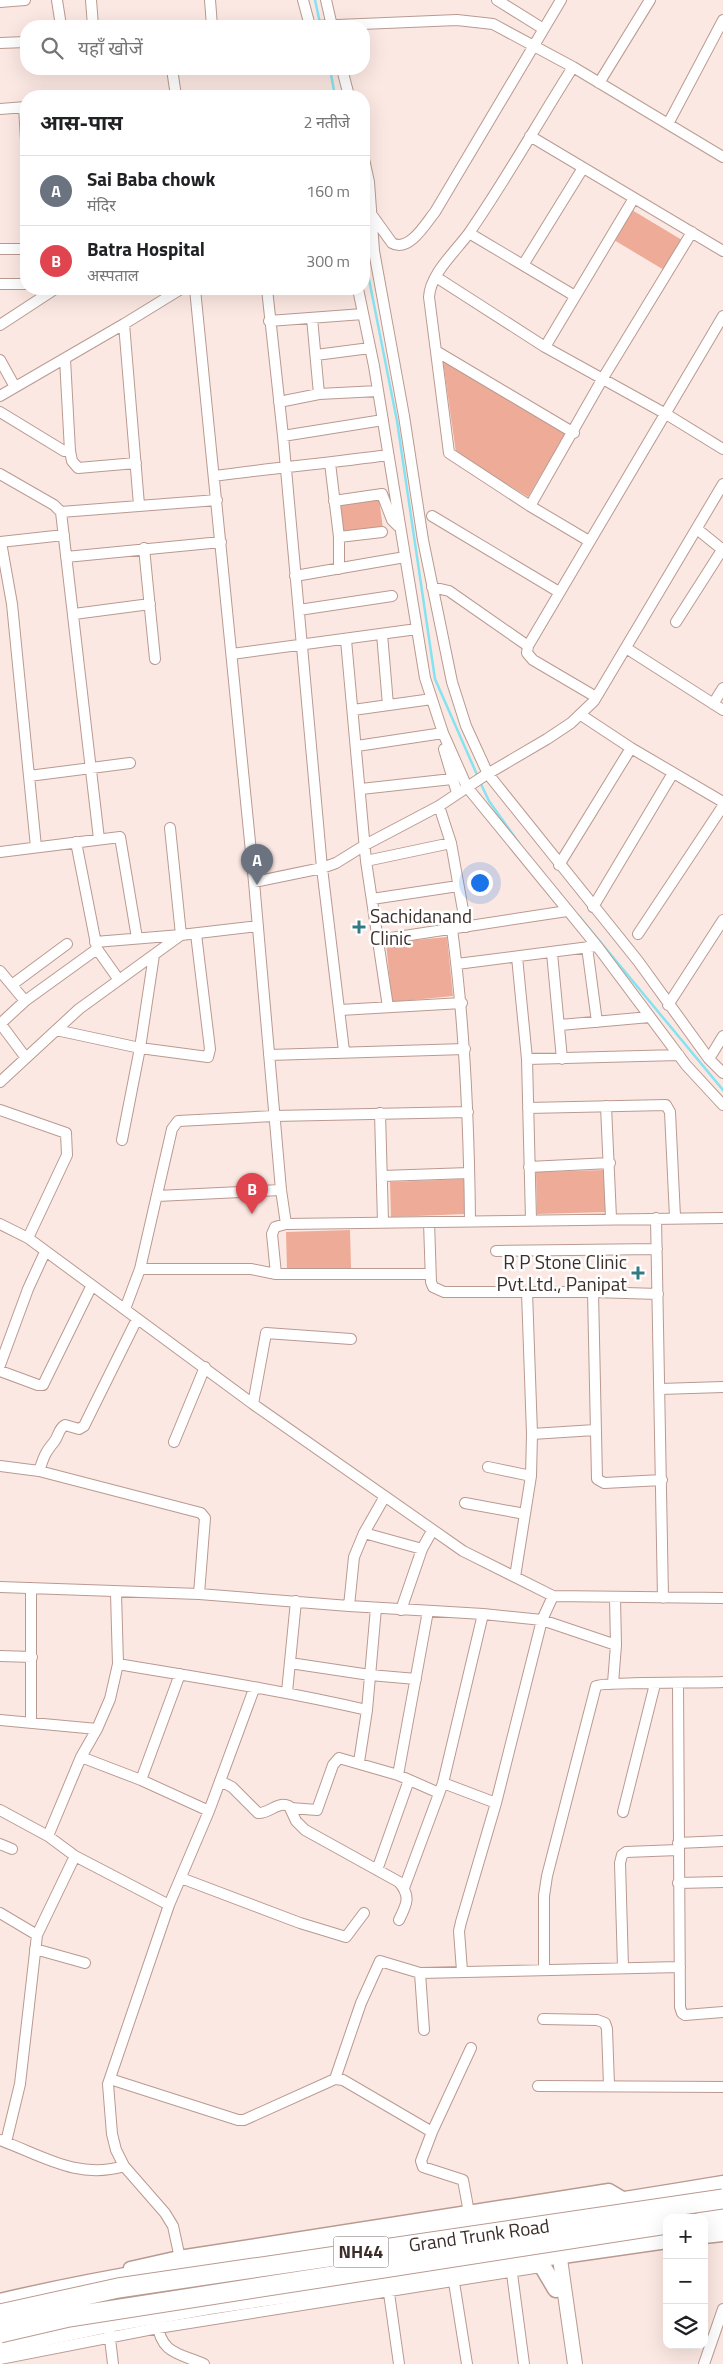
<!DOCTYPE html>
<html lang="hi">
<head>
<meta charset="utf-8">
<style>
	body { margin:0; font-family:"Titillium Web","Noto Sans Devanagari",sans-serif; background:#f2f2f2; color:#202124 }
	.controls { position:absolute; right:15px; bottom:15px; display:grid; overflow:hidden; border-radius:10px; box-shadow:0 5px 20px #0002 }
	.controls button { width:45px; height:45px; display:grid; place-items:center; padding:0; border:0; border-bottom:1px solid #e0e0e0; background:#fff; color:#202124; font:25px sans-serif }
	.you { position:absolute; left:479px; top:882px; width:18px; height:18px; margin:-12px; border:4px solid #fff; border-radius:50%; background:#1a73e8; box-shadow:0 0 0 8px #1a73e833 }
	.badge { display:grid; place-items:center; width:32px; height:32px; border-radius:50%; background:#317983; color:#fff; font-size:16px; font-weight:700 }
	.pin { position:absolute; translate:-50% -41px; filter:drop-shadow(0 1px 2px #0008) }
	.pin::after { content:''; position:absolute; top:26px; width:18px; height:15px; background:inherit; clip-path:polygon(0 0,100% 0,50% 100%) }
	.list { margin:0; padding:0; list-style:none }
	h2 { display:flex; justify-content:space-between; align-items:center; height:65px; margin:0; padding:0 20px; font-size:21px }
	h2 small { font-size:16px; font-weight:400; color:#757577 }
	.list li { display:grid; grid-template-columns:32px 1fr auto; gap:15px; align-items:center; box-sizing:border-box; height:70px; padding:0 20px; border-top:1px solid #e0e0e0 }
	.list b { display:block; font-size:19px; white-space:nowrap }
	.list p { margin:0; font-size:16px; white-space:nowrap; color:#757577 }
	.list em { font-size:16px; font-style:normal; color:#757577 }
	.icon { flex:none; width:28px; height:28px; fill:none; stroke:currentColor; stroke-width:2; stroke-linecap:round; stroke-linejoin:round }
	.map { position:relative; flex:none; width:723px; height:2364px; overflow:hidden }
	.search { position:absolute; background:#fff; box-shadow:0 5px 20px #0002; left:20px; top:20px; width:350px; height:55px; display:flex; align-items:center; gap:12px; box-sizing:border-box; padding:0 18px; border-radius:20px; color:#757577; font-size:19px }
	.panel { position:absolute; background:#fff; box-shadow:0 5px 20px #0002; left:20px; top:90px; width:350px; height:205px; border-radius:20px }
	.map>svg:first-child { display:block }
</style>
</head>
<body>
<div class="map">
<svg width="723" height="2364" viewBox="0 0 723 2364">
	<rect width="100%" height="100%" fill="#fce8e2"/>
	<path fill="#eeab97" d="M 632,210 L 682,240 L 664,270 L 614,240 Z
		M 443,361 L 565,434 L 528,497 L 456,453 Z
		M 379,499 L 383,528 L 343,533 L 340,503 Z
		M 447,937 L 453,996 L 392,1002 L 386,943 Z
		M 605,1170 L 607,1212 L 537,1214 L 536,1172 Z
		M 465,1179 L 466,1214 L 391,1217 L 390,1182 Z
		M 350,1230 L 351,1268 L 287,1270 L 286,1232 Z"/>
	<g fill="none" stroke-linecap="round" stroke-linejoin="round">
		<path stroke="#85e3f1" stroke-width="2.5" d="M 315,0 L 320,23
			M 330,69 L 335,96
			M 364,254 L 397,421 L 435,679 L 478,777
			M 480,782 L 489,801 L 519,843
			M 578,915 L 723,1090"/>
		<g stroke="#b99a91" stroke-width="12">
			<path id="minor" d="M 57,0 L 61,26
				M 91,0 L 93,26
				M 210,0 L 212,26
				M 303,0 L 310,26
				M 326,0 L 332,26
				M 497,0 L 542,28
				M 0,2 L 25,0
				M 314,26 L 457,20 L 493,24 L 573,67 L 723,157
				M 0,43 L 26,42
				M 573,67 C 538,122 506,180 469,233 C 456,251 430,274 429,297 L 449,453 L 530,506 L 589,541
				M 172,69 L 176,96
				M 342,69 L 349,96
				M 599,83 L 650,0
				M 24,107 L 26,140
				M 0,109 L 26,107
				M 668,124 L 723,20
				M 530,136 L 723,251
				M 364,159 L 369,182 L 374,251 L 404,416 L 423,540 L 452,682 L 466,726 L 488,774 L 638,961 L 709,1059 L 723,1073
				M 364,204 L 392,243 C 409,253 426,223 435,212 L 561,0
				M 469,233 L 575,296
				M 0,249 L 26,249
				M 523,265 L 583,168
				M 436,277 L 545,347 L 666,414 L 723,449
				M 0,284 L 26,284
				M 195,289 L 254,882 L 281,1190 L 286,1224
				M 267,289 L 283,436 L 322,868 L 344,1051
				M 358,289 L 374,366 L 425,678 L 443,733 L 467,787 L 597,946 L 686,1065 L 723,1105
				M 312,318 L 319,394
				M 269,321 L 363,314
				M 124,324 L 139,505
				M 0,325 L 55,289
				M 545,347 L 634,198
				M 436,351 L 574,433
				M 316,355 L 370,348
				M 0,360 L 15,387
				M 0,396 L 124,324 L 181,289
				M 279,402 L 319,394 L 378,391
				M 0,412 L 64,451 L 70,451 L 65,359
				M 283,436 L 383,420
				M 70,451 L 72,461 L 78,468 L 136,463
				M 330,463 L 339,537 L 339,569
				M 0,474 L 54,505 L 61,512 L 99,839
				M 214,476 C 272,468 330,463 388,455
				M 334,501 L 382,494 L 392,520 L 398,526
				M 530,506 L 603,378 L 692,232
				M 61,512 L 217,500
				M 432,516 L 559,592
				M 697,529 L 723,550
				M 339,537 L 382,532
				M 0,542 L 64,535
				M 1,542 L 12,604 L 36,847
				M 144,548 L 155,659
				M 66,557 L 221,542
				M 295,576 L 405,557
				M 432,587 L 449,591 L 528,646
				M 299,610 L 392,596
				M 74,614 L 150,604
				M 676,622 L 722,550
				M 382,634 L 388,705
				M 346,640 L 366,861 L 388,1007
				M 626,648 L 723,710
				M 232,654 L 417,629
				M 596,697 L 533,660 L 527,653 L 528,646 L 723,316
				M 713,704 L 723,688
				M 353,710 L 432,699
				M 581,715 L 631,748 L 723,802
				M 357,746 L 443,733
				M 444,749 L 457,793
				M 29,776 L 130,763
				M 361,789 L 452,779
				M 439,806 L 451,843 L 466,927
				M 76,842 L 97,949 L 119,980
				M 0,852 L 120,837 L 137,938
				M 366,861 L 451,843
				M 559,865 L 631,748
				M 254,882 L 322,868 L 336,863 L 365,845 L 439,806 L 484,776 L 547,739 L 571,723 L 594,701 L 723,484
				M 372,899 L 458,886
				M 593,907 L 673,773
				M 452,929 C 465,1026 469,1123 470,1220
				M 638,934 L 723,806
				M 378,940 L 567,911
				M 95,942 L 181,935 L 170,828
				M 587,947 L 597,1022
				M 552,953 L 562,1059
				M 517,957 L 527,1059 L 531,1220
				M 457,964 L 597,946
				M 0,971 L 25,1001
				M 13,984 L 67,944
				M 668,1005 L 723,920
				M 340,1010 L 462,1003
				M 0,1023 L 26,1058
				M 0,1024 L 25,1001 L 97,949
				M 560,1025 L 650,1017
				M 56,1030 L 140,1048 L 208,1057 L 210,1049 L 196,934
				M 269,1055 L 465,1049
				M 527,1059 L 679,1055
				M 709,1059 L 723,1036
				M 0,1082 L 79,1009 L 181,935 L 258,926
				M 606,1106 L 611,1218
				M 528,1108 L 666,1105 L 670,1112 L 675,1217
				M 0,1110 L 66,1133 L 67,1155 L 28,1238
				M 380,1113 L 383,1222
				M 122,1140 L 140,1048 L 154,955
				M 529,1167 L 610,1163
				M 382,1176 L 469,1173
				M 157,1196 L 281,1190
				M 656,1218 L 663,1598
				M 429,1222 L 431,1282 L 433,1287 L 444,1292 L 593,1292 L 658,1294
				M 0,1224 L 28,1238 L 253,1404 L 463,1551 L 553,1596 L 723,1598
				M 496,1251 L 657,1249
				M 140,1269 L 251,1269 L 276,1274 L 430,1274
				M 276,1274 L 272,1234 L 275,1227 L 286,1224 L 723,1218
				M 593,1292 L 597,1479 L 604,1483 L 662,1480
				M 125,1309 L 140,1269 L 172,1129 L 178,1121 L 274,1116 L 468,1112
				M 0,1365 L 28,1289 L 45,1252
				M 0,1371 L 38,1385 L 43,1385 L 91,1287
				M 660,1389 L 723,1387
				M 253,1404 L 266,1333 L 351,1339
				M 532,1434 L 595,1430
				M 174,1442 L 205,1367
				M 0,1466 L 39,1471 L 201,1513 L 205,1518 L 199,1594
				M 488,1467 L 531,1476
				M 39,1471 C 44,1457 44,1454 54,1442 C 59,1436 58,1429 65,1425 L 79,1429 L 84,1426 L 137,1319
				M 465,1503 L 525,1514
				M 364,1533 L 422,1549
				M 515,1577 L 531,1476 L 532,1434 L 527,1292
				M 0,1587 L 199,1594 L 349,1606 L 483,1614 L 542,1620 L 616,1645
				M 349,1606 L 354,1557 L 364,1533 L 384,1498
				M 401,1610 L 422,1549 L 432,1531
				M 0,1656 L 32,1657
				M 290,1663 L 370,1675 L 416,1679
				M 118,1664 C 201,1678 285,1691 367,1710
				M 613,1683 L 616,1645 L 615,1598
				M 678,1684 L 680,2007 L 682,2013 L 685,2015 L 723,2012
				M 287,1692 L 296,1601
				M 0,1720 L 97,1729
				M 31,1723 L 31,1588
				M 81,1757 L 141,1780 L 209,1811
				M 359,1762 L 367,1710 L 376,1608
				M 398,1775 L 428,1611
				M 141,1780 L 180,1674
				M 220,1781 L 232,1787 L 258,1813 C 269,1814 277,1801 289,1806 L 296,1821 L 305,1830 L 399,1882 C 411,1896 407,1904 399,1920
				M 443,1783 L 496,1803
				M 291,1808 L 317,1810 L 333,1765 L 339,1758 L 398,1775 L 439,1793
				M 0,1810 L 48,1836 L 75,1856 L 169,1905
				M 623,1812 L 655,1684
				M 48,1836 L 81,1757 L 97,1729 L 110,1699 L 118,1664 L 116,1593
				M 678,1843 L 723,1841
				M 0,1844 L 12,1849
				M 377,1870 L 409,1780
				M 181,1878 L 300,1923 L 346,1937 L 364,1913
				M 678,1883 L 723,1882
				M 404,1888 L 443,1783 L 483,1614
				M 0,1913 L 37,1935
				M 35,1949 L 85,1963
				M 623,1967 L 620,1863 L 622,1855 L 626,1852 L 678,1850
				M 544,1970 L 544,1896 L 547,1876 L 596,1686 C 601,1682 706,1683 723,1682
				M 462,1971 L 459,1931 L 461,1922 L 496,1803 L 542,1620 L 553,1596
				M 420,1973 L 424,2030
				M 543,2019 L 597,2020 L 605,2023 L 607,2029 L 609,2085
				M 110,2079 L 238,2120 L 244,2120 L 335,2079 L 343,2080 L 432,2132
				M 335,2079 L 361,2003 L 380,1961 L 420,1973 L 680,1967
				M 538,2086 L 723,2087
				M 0,2140 C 43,2156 78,2180 124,2166
				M 6,2142 L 20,2084 L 37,1935 L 75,1856
				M 470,2218 L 463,2180 L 423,2167 L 421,2161 L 432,2132 L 471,2048
				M 181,2263 L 173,2226 L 165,2213 L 124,2166 L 116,2150 L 112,2134 L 108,2084 L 169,1905 L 209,1811 L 254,1689
				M 511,2266 L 524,2364
				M 453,2276 L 467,2364
				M 388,2286 L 399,2364
				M 157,2322 C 161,2354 178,2353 204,2364
				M 109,2330 L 113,2364
				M 0,2359 L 158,2328 L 541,2267
				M 704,2364 L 723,2309"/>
		</g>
		<g stroke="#b99a91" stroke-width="15">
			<path id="tertiary" d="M 130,2268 L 179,2257 L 609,2190 L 626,2200"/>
		</g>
		<g stroke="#b99a91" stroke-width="16">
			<path id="secondary" d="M 558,2245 L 575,2364"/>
		</g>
		<g stroke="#b99a91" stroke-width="19">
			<path id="trunk" d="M 704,2235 L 723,2233
				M 528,2260 L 543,2267 L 556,2289
				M 0,2302 C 126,2272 255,2255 383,2236 C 497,2220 610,2203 723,2184
				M 0,2347 L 119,2322 L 209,2306 L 667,2240"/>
		</g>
		<g stroke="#b99a91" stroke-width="21">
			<path id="motorway" d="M 704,2219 L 723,2216"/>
		</g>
		<use href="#minor" stroke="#fff" stroke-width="10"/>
		<use href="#tertiary" stroke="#fff" stroke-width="12"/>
		<use href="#secondary" stroke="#fff" stroke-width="14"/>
		<use href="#trunk" stroke="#fff" stroke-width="16"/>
		<use href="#motorway" stroke="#fff" stroke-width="19"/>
		<g stroke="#b99a91" stroke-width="21" stroke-linecap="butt">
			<path id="motorway-bridge" d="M 0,2314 L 118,2288 L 723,2199
				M 0,2333 L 69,2317 L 667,2224"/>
		</g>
		<use href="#motorway-bridge" stroke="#fff" stroke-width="19"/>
	</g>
	<g fill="#317983" stroke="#fff" stroke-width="2">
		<path d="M356.5 919.5h5v5h5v5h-5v5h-5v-5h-5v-5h5z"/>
		<path d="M635.5 1265.5h5v5h5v5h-5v5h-5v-5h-5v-5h5z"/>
	</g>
	<g text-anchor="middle" stroke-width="5" stroke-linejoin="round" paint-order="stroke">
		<rect fill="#fff" stroke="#766d6b" stroke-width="1" x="333.5" y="2236.5" width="55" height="31" rx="4"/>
		<g font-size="18" font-weight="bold" fill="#3c2f2b">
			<text x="361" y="2258">NH44</text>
		</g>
		<g font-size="19" fill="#3c2f2b" stroke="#fff" text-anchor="start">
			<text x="370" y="923">Sachidanand<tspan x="370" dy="22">Clinic</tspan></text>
			<text x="627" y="1269" text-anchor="end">R P Stone Clinic<tspan x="627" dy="22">Pvt.Ltd., Panipat</tspan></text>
		</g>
		<g font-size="19" fill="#3c2f2b" stroke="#fff">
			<text transform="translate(479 2235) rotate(-8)" y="7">Grand Trunk Road</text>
		</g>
	</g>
</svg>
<div class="controls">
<button>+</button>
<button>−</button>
<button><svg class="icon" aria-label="layers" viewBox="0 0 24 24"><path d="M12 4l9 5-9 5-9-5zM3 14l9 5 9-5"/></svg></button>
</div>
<div class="you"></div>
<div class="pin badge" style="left:257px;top:885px;background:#6b7280">A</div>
<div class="pin badge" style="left:252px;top:1214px;background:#e0444e">B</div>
<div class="search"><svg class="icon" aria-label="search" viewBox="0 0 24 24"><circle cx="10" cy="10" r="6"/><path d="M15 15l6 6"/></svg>यहाँ खोजें</div>
<section class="panel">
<h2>आस-पास<small>2 नतीजे</small></h2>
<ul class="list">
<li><span class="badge" style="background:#6b7280">A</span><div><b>Sai Baba chowk</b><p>मंदिर</p></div><em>160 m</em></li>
<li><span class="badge" style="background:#e0444e">B</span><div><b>Batra Hospital</b><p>अस्पताल</p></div><em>300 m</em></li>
</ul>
</section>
</div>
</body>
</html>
